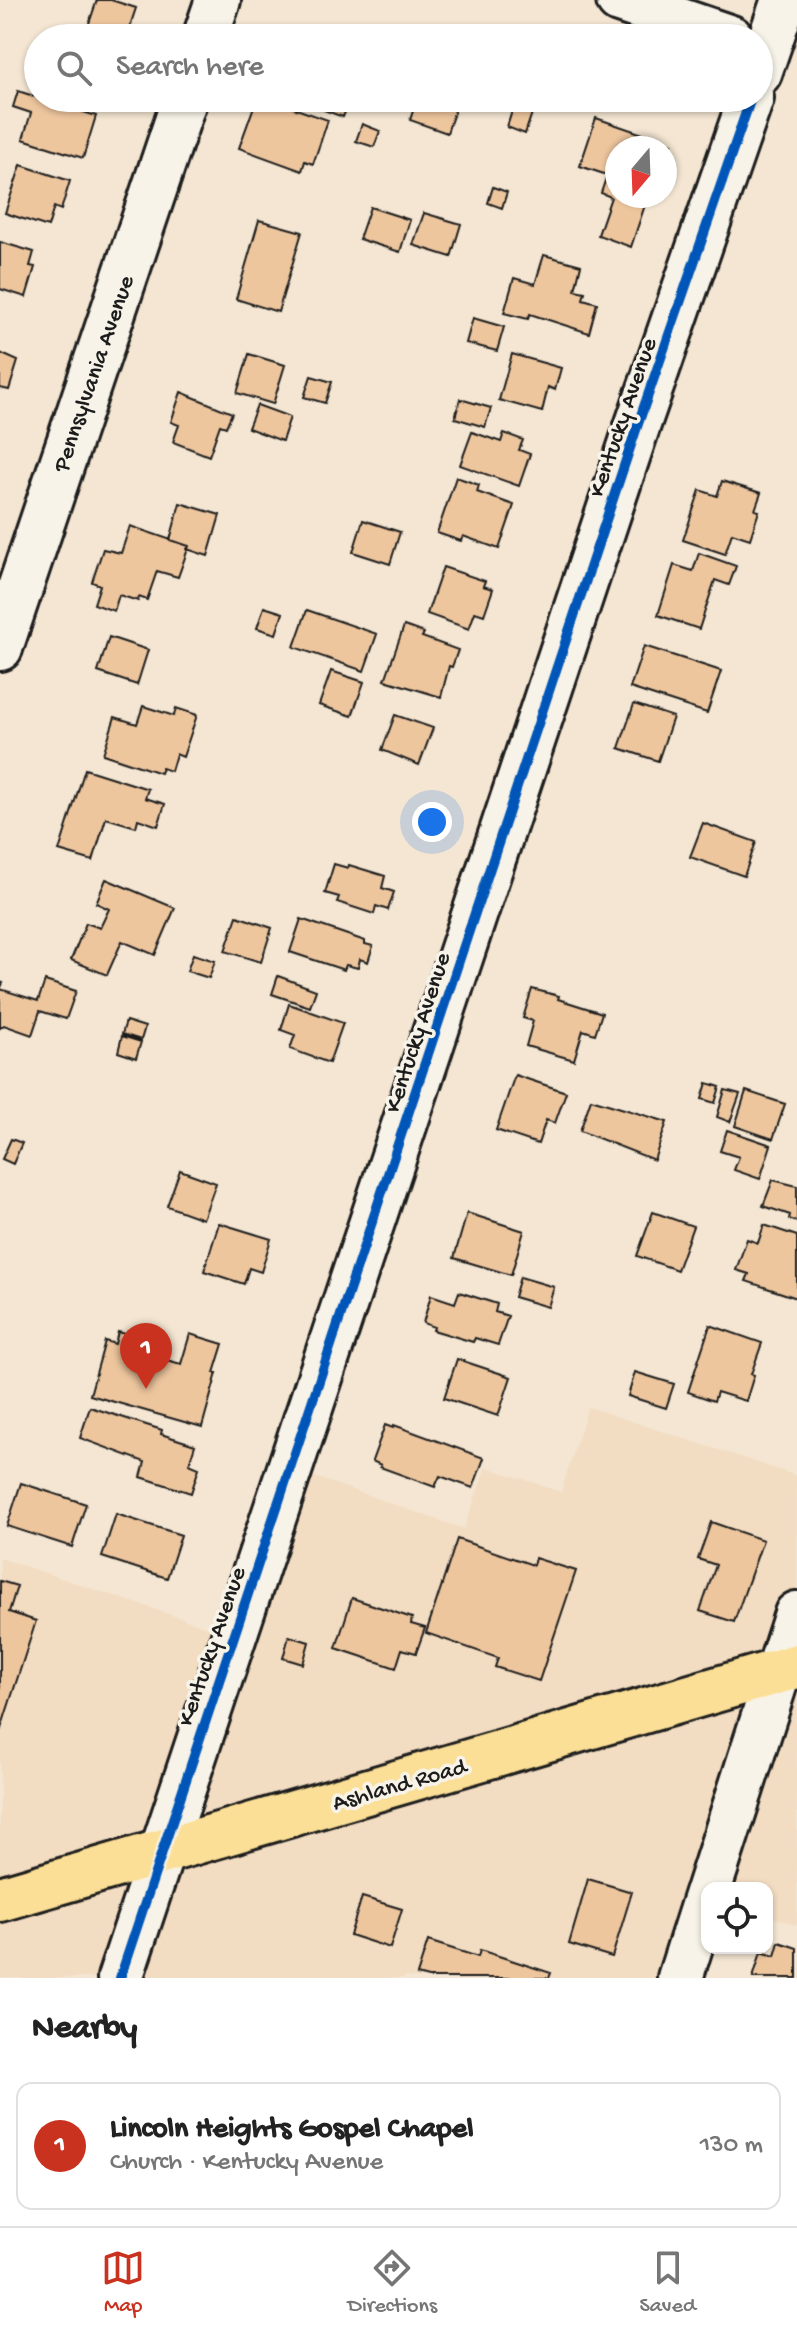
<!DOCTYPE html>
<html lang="en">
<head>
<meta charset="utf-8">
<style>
	body { margin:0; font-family:"Gochi Hand",sans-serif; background:#f2f2f2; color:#222 }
	.controls { position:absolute; right:24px; bottom:24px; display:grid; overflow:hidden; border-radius:16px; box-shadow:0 2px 6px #0004 }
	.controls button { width:72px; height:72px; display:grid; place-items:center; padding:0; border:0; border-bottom:2px solid #e0e0e0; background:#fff; color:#222; font:40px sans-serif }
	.compass { position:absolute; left:605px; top:136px; width:72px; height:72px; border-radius:50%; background:#fff; box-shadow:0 2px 6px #0004; rotate:199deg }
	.you { position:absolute; left:432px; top:822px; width:28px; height:28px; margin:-20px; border:6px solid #fff; border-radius:50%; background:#1a73e8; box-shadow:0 0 0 12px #1a73e833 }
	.badge { display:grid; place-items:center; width:52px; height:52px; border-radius:50%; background:#c8321e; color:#fff; font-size:26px; font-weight:700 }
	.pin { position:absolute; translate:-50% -66px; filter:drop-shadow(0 2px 4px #0008) }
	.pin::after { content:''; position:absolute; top:42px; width:28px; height:24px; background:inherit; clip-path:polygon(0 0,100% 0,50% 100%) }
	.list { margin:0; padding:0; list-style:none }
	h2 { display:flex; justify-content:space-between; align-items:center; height:104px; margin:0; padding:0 32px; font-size:34px }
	h2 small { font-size:26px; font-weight:400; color:#767676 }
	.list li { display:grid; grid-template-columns:52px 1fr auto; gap:24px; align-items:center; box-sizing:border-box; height:128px; margin:0 16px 16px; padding:0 16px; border:2px solid #e0e0e0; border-radius:16px }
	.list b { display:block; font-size:30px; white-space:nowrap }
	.list p { margin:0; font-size:26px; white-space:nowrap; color:#767676 }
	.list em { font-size:26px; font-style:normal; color:#767676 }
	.icon { flex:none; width:44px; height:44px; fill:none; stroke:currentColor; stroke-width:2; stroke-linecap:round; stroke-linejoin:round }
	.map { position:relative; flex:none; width:797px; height:1978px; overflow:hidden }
	.search { position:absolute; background:#fff; box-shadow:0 2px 6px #0004; left:24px; right:24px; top:24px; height:88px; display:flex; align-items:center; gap:20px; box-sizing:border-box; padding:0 28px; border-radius:44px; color:#767676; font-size:30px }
	.sheet { height:248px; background:#fff }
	nav { display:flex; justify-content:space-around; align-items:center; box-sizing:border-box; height:112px; border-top:2px solid #e0e0e0; background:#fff; font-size:22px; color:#767676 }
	nav a { display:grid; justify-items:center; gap:4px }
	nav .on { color:#c8321e }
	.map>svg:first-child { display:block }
</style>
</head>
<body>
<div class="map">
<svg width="797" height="1978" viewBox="0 0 797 1978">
	<rect width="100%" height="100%" fill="#f4e6d2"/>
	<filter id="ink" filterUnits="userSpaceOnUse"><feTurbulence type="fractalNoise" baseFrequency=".0125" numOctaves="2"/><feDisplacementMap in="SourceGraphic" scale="16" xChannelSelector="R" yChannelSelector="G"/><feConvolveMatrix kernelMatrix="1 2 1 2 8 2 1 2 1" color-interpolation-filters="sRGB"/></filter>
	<g filter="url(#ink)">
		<path fill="#f2dcc2" d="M 588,1407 L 797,1476 L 797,1925 L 767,1915 L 767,1888 L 707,1888 L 669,1978 L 412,1978 L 405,1976 L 403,1978 L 0,1978 L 0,1558 L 222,1632 L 277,1464 L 464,1529 L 486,1467 L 561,1492 Z"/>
		<path fill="#eec69e" stroke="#1c1c1c" stroke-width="2" d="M 97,0 L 111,0 L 136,8 L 126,38 L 84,38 Z
			M 18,91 L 96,116 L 83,158 L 23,139 L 31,113 L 13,107 Z
			M 257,98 L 265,98 L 328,120 L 313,164 L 305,161 L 302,171 L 239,148 Z
			M 309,98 L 351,98 L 343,117 L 307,104 Z
			M 415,98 L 459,98 L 447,133 L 410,120 L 417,99 Z
			M 516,98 L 536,101 L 525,134 L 507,127 Z
			M 596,118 L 672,144 L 665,163 L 665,148 L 617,148 L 617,196 L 634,196 L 646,202 L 631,247 L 598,235 L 611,197 L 601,193 L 607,175 L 580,166 Z
			M 362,124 L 380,131 L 374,147 L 356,141 Z
			M 21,165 L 70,181 L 61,210 L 54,207 L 48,227 L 5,213 Z
			M 493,187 L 507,192 L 502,208 L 488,203 Z
			M 370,207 L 410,220 L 400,252 L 359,239 Z
			M 424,213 L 461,224 L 451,257 L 413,245 Z
			M 259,220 L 302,232 L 278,312 L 236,299 Z
			M 0,242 L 34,252 L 30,266 L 35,267 L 26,297 L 0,289 Z
			M 544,255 L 581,265 L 575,290 L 585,292 L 583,299 L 597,303 L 589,333 L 530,314 L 528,319 L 504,313 L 514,278 L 535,284 Z
			M 473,318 L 504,327 L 497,351 L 466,343 Z
			M 0,353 L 18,361 L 9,390 L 0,388 Z
			M 249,354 L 285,365 L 273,404 L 237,393 Z
			M 512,354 L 561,368 L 555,390 L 548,387 L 542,412 L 499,400 Z
			M 311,376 L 332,382 L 325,403 L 304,397 Z
			M 181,392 L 232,413 L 226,427 L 220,425 L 209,456 L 173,442 L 179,425 L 171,422 Z
			M 460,399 L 491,408 L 485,427 L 455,418 Z
			M 257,405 L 290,417 L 282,441 L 248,428 Z
			M 472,432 L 501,442 L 504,433 L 523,440 L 519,450 L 530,454 L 519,486 L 460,465 Z
			M 456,477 L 479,485 L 477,492 L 514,505 L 499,549 L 463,536 L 461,541 L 437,533 Z
			M 722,481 L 761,493 L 755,510 L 759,511 L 750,539 L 732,533 L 725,554 L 683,540 L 700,490 L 717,496 Z
			M 180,503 L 220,515 L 208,556 L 187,549 L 189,546 L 170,540 Z
			M 363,520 L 400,532 L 390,564 L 353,552 Z
			M 130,526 L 189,546 L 178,577 L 157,571 L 147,600 L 139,597 L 138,601 L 119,595 L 114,611 L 94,604 L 100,585 L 92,582 L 103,549 L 121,553 Z
			M 699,553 L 736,566 L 729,585 L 715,580 L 699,629 L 658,615 L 674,565 L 693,571 Z
			M 443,567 L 485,581 L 483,586 L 493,589 L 484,615 L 475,612 L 469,629 L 427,614 Z
			M 264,607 L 283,613 L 276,634 L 257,628 Z
			M 307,610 L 377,634 L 364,671 L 294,647 Z
			M 404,626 L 424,633 L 422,637 L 458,650 L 452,667 L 449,666 L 441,697 L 385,680 Z
			M 109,637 L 148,650 L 137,685 L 98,672 Z
			M 644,646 L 721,671 L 707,713 L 630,688 Z
			M 331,671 L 364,682 L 352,716 L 319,705 Z
			M 634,704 L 673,717 L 658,761 L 619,748 Z
			M 143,706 L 174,716 L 176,708 L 197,715 L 183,757 L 176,754 L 171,771 L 162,768 L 160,773 L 103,754 L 115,717 L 137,724 Z
			M 395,715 L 433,728 L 419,765 L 382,750 Z
			M 85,769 L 148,789 L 145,798 L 165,804 L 158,826 L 138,819 L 136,827 L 106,818 L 93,861 L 59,851 Z
			M 703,823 L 756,842 L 744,876 L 690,857 Z
			M 334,864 L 348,868 L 349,865 L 385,876 L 382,888 L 394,892 L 388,910 L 376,906 L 374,914 L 337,902 L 339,897 L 325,893 Z
			M 106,879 L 175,908 L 155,955 L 122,941 L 107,975 L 71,960 L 86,923 L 100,928 L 109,909 L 96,903 Z
			M 237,916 L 272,928 L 261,962 L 225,951 Z
			M 301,919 L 365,941 L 365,944 L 373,946 L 368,962 L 360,959 L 358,968 L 346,965 L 344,970 L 290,952 Z
			M 193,954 L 215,961 L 209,978 L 187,971 Z
			M 278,976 L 316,990 L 310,1007 L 272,994 Z
			M 45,981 L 76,991 L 66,1019 L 40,1011 L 32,1035 L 4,1025 L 0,1028 L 0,982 L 3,983 L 0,989 L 38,1001 Z
			M 532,989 L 559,996 L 558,999 L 602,1013 L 595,1034 L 583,1030 L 574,1060 L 526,1046 L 533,1021 L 523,1018 Z
			M 289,1004 L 343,1023 L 329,1063 L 290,1049 L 295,1035 L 281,1030 Z
			M 126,1021 L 145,1027 L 141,1040 L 122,1034 Z
			M 122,1036 L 141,1042 L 136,1058 L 118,1052 Z
			M 515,1075 L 566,1092 L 555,1123 L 546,1120 L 538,1144 L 496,1130 Z
			M 707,1083 L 720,1087 L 715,1103 L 702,1099 Z
			M 725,1090 L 740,1094 L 730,1122 L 717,1117 Z
			M 746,1091 L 785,1104 L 773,1139 L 735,1126 Z
			M 591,1099 L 667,1122 L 654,1160 L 580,1131 Z
			M 727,1130 L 771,1145 L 760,1179 L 734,1170 L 739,1157 L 720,1151 Z
			M 11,1139 L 22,1143 L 13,1164 L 2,1159 Z
			M 180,1170 L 216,1183 L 203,1219 L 167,1206 Z
			M 773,1180 L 797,1186 L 797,1222 L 789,1219 L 790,1215 L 763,1206 Z
			M 653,1212 L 693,1226 L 677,1270 L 637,1256 Z
			M 467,1213 L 524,1231 L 511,1275 L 454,1258 Z
			M 219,1223 L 271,1239 L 261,1272 L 249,1268 L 244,1284 L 204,1271 Z
			M 764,1225 L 797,1236 L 797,1298 L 746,1281 L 749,1274 L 736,1270 L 747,1239 L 758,1243 Z
			M 520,1277 L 554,1287 L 548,1307 L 514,1297 Z
			M 459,1292 L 497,1304 L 495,1312 L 508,1316 L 498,1345 L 475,1338 L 473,1342 L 433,1330 L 434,1327 L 423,1323 L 431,1295 L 455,1303 Z
			M 710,1325 L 762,1343 L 751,1374 L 754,1375 L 746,1401 L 717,1392 L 714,1401 L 688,1392 Z
			M 118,1332 L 163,1344 L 159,1358 L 181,1364 L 190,1334 L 223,1344 L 214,1373 L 217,1373 L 202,1427 L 90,1395 L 105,1341 L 115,1344 Z
			M 457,1359 L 511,1377 L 498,1416 L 444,1398 Z
			M 635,1372 L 674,1384 L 666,1408 L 628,1396 Z
			M 90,1407 L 162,1430 L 161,1434 L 195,1445 L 189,1464 L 199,1468 L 191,1493 L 141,1477 L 145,1462 L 80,1438 Z
			M 385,1425 L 393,1428 L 394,1425 L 484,1458 L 473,1488 L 440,1476 L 435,1487 L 380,1467 L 381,1465 L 372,1461 Z
			M 21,1483 L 86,1504 L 72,1547 L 7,1526 Z
			M 116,1514 L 181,1535 L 167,1578 L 102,1557 Z
			M 711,1522 L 763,1540 L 734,1622 L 700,1611 L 716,1565 L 698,1559 Z
			M 457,1539 L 533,1565 L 535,1558 L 576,1571 L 539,1681 L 495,1667 L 498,1658 L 426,1633 Z
			M 0,1581 L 17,1586 L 9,1612 L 36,1621 L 0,1732 Z
			M 352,1598 L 412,1618 L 411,1624 L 425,1628 L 416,1653 L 402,1649 L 396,1668 L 336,1648 Z
			M 289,1636 L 309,1642 L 303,1664 L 283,1658 Z
			M 588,1879 L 632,1892 L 612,1957 L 569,1944 Z
			M 362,1897 L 402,1909 L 390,1948 L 350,1935 Z
			M 428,1941 L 478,1957 L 480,1950 L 551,1973 L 549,1978 L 428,1978 L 417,1975 Z
			M 779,1942 L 797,1948 L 797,1978 L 753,1978 L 761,1952 L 775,1956 Z"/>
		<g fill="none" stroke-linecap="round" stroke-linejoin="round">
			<g stroke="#1c1c1c" stroke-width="50">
				<path id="minor" d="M 619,0 L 731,38
					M 205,38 L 218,0
					M 759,73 L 784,0
					M 0,648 L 185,98
					M 709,1888 L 797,1614
					M 120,1978 L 638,424 L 751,98
					M 680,1978 L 707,1893"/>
			</g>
			<g stroke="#1c1c1c" stroke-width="50">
				<path id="major" d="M 0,1899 L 797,1666"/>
			</g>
			<use href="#minor" stroke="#f7f3e8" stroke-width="44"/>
			<use href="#major" stroke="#fbdf96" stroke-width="44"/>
			<g stroke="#f7f3e8" stroke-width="15">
				<path id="cycleway" d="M 120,1978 L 638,424 L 751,98"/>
			</g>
			<use href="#cycleway" stroke="#0057b8" stroke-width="10"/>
		</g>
	</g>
	<g text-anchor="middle" stroke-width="7" stroke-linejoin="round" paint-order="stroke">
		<g font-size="24" fill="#1c1c1c" stroke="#f7f3e8">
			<text transform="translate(92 373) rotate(-71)" y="8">Pennsylvania Avenue</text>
			<text transform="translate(621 417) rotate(-71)" y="8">Kentucky Avenue</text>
			<text transform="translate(416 1032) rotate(-72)" y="8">Kentucky Avenue</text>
			<text transform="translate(210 1646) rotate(-71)" y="8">Kentucky Avenue</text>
			<text transform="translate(399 1783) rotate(-16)" y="8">Ashland Road</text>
		</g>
	</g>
</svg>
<div class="controls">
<button><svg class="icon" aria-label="locate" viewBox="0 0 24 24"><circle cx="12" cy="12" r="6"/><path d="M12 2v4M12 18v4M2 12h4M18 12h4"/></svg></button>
</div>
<svg class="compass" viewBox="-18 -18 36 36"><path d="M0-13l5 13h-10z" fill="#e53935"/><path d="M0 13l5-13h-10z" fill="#767676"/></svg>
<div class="you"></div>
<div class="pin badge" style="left:146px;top:1389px">1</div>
<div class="search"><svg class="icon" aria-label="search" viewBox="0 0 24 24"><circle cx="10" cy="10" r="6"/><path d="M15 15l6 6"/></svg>Search here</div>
</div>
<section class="sheet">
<h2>Nearby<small></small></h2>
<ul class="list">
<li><span class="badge">1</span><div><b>Lincoln Heights Gospel Chapel</b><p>Church · Kentucky Avenue</p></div><em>130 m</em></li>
</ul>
</section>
<nav>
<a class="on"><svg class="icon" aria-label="map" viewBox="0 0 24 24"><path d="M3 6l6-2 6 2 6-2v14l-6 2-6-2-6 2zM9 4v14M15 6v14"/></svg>Map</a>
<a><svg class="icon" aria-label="directions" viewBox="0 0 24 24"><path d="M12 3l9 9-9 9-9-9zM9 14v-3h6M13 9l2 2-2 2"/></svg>Directions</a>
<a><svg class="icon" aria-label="saved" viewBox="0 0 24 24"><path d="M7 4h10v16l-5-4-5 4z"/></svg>Saved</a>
</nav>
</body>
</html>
